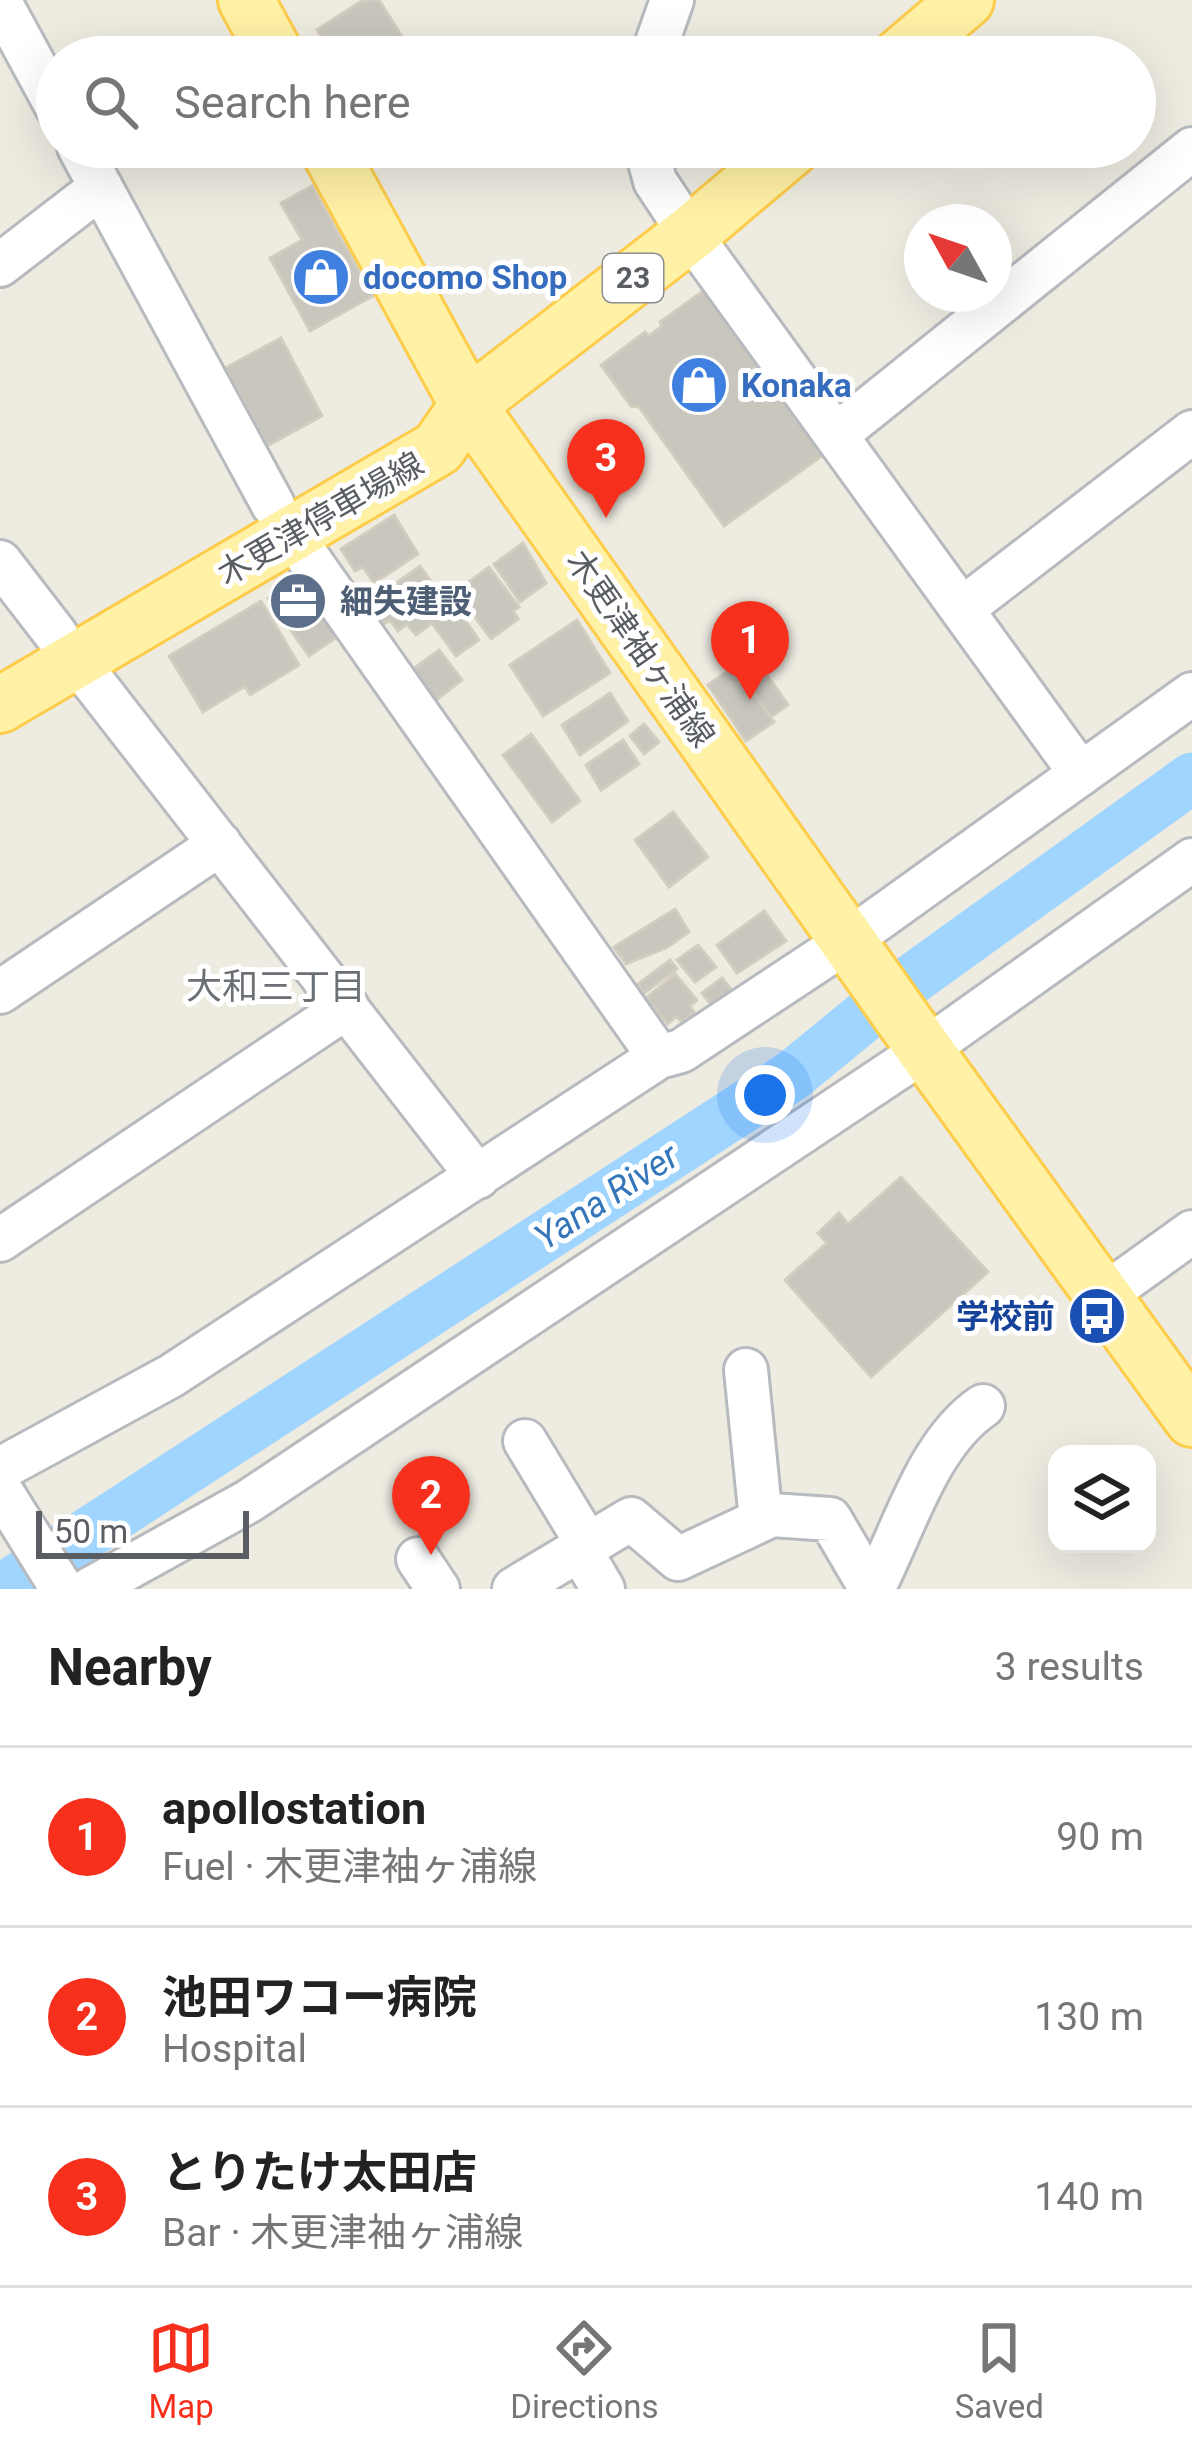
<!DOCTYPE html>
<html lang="en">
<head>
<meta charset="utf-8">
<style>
	body { margin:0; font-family:Roboto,"Noto Sans JP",sans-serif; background:#f6f6f6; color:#222 }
	.controls { position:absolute; right:36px; bottom:36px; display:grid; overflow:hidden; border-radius:24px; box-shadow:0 12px 48px #0002 }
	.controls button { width:108px; height:108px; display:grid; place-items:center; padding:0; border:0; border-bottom:3px solid #e0e0e0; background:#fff; color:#222; font:60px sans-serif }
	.compass { position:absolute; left:904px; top:204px; width:108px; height:108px; border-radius:50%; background:#fff; box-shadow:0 12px 48px #0002; rotate:310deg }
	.scale { position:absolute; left:36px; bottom:30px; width:213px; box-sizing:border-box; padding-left:12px; border:6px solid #5a5e63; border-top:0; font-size:33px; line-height:42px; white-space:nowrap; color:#5a5e63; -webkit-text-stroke:9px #fff; paint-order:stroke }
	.you { position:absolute; left:765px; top:1095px; width:42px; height:42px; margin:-30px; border:9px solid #fff; border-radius:50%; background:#1a73e8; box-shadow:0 0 0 18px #1a73e833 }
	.badge { display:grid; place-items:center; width:78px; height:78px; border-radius:50%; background:#f7301e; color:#fff; font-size:39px; font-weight:700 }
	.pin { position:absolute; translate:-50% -99px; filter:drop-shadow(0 3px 6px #0008) }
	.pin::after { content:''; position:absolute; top:63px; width:42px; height:36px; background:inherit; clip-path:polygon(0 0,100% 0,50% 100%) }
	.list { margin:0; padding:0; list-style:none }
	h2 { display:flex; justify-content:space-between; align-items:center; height:156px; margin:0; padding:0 48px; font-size:51px }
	h2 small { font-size:39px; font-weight:400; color:#767676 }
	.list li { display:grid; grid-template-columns:78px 1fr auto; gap:36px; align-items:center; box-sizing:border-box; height:180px; padding:0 48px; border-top:3px solid #e0e0e0 }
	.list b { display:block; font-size:45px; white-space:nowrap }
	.list p { margin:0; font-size:39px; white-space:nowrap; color:#767676 }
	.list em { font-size:39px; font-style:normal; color:#767676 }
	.icon { flex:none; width:66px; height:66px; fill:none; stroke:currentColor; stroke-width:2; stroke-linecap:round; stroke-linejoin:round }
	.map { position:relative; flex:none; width:1192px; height:1589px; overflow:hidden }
	.search { position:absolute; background:#fff; box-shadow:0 12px 48px #0002; left:36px; right:36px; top:36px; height:132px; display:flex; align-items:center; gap:30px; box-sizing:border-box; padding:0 42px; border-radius:66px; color:#767676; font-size:45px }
	.sheet { height:696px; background:#fff }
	nav { display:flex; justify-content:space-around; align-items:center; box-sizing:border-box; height:168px; border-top:3px solid #e0e0e0; background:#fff; font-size:33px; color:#767676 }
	nav a { display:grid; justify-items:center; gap:6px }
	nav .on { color:#f7301e }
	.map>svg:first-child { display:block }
</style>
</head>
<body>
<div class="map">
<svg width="1192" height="1589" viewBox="0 0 1192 1589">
	<rect width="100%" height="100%" fill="#eeebe1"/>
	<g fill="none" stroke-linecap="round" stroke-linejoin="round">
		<path stroke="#a0d5ff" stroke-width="51" d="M 2,1589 L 793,1075 L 893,993 L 1192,778"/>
	</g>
	<path fill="#c9c6be" stroke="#d3cdbf" stroke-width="3" d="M 363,0 L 379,0 L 415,57 L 342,57 L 337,50 L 332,53 L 317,30 Z
		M 312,186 L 373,296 L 310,331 L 270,258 L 302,240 L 281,203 Z
		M 710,286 L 829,451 L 724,526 L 639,407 L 631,406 L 601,365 L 645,332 L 649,336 L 662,326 L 660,322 Z
		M 281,338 L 322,416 L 267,446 L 225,368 Z
		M 394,515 L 418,554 L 374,583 L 363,567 L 355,571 L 341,549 Z
		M 523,543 L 546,583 L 520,602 L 494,564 Z
		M 420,566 L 445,601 L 430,612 L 433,617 L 452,602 L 479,640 L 456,656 L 432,623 L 416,635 L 407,624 L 398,631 L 390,620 L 384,624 L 368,603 Z
		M 489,567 L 519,607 L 513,611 L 518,619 L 491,639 L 456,591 Z
		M 296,576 L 340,635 L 309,656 L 268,598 Z
		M 261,601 L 299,665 L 250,695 L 245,686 L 203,712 L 169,656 Z
		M 577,620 L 610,673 L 543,716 L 510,665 Z
		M 439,650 L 462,680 L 434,702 L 410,671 Z
		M 755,658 L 788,705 L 771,717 L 738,670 Z
		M 735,666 L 774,722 L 746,741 L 708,685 Z
		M 610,693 L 628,721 L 580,755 L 562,725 Z
		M 644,724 L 659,742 L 644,754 L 630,736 Z
		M 531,734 L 580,801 L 552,822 L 503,755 Z
		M 623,740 L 639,764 L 601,790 L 586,765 Z
		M 673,812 L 708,857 L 669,887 L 635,840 Z
		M 675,909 L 689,932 L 666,948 L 626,964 L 614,947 Z
		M 764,911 L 786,941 L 737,973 L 717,945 Z
		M 698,945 L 716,967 L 695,982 L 677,960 Z
		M 670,960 L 677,969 L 644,993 L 638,984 Z
		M 675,974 L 697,1000 L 690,1006 L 694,1012 L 682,1022 L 676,1016 L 668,1024 L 646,998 Z
		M 722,978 L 738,998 L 718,1013 L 702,993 Z
		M 901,1177 L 988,1272 L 871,1377 L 785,1280 L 827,1243 L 818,1233 L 839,1213 L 848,1224 Z"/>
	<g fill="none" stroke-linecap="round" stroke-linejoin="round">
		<g stroke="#b7babf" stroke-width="48">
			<path id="minor" d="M 0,2 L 57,107
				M 652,57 L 672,0
				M 79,147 L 273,505
				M 646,147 L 655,181 L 690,234 L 1081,774
				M 0,265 L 101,187
				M 836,435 L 1192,149
				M 292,535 L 659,1057
				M 0,562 L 57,636
				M 962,609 L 1192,432
				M 76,660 L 478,1177
				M 0,992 L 220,844
				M 0,1240 L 347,1007
				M 1103,1296 L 1192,1232
				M 746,1370 L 761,1520
				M 525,1441 L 588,1545
				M 0,1469 L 171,1376 L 659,1057 L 681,1051 L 849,940 L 1192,694
				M 0,1489 L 62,1589
				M 580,1550 L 603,1589
				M 418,1559 L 438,1589
				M 90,1589 L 249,1501 L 925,1050 L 1192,860
				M 514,1589 L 631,1519 L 678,1559 L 772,1515 L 830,1519 L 871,1589
				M 873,1589 C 904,1530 927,1444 983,1406"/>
		</g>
		<g stroke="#fdcc4b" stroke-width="60">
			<path id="major" d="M 246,0 L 277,57
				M 899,57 L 966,0
				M 327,147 L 468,405 L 925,1050 L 1192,1419
				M 0,705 L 438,448 L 468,405 L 690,234 L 793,147"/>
		</g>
		<use href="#minor" stroke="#fff" stroke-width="42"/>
		<use href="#major" stroke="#fff1a5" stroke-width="54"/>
	</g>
	<defs>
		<g id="shop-disc" transform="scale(3)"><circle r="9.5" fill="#3f7fe0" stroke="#fff"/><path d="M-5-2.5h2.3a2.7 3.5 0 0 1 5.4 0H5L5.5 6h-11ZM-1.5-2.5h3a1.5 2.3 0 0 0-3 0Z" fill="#fff"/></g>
		<g id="office-disc" transform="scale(3)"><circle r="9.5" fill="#5c6f8a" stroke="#fff"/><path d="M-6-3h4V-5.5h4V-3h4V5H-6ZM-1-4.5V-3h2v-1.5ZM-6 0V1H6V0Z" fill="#fff"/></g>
		<g id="bus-disc" transform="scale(3)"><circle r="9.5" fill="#1a4fb4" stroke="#fff"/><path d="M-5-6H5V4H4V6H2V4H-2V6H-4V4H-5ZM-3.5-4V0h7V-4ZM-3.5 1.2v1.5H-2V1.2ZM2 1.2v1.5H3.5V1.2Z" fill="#fff"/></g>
	</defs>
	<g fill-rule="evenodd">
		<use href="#shop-disc" x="321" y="277"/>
		<use href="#shop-disc" x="699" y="385"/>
		<use href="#office-disc" x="298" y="601"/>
		<use href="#bus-disc" x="1097" y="1316"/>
	</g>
	<g text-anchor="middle" stroke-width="10" stroke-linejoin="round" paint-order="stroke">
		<rect fill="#fff" stroke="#8c8e92" stroke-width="3" x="603" y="254" width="60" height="48" rx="9"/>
		<g font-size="30" font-weight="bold" fill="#5a5e63">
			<text x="633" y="288">23</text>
		</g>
		<g font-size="33" font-weight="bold" fill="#366cbe" stroke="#fff" text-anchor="start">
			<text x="363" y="289">docomo Shop</text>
			<text x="741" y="397">Konaka</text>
		</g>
		<g font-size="33" fill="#5a5e63" stroke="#fff">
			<text transform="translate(320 518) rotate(-30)" y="12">木更津停車場線</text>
			<text transform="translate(641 648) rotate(55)" y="12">木更津袖ヶ浦線</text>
		</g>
		<g font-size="33" font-weight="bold" fill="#4e5e75" stroke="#fff" text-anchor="start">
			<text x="340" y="613">細失建設</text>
		</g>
		<g font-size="33" font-weight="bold" fill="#164399" stroke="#fff" text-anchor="end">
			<text x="1055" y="1328">学校前</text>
		</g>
		<g font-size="36" fill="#6b7075" stroke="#fff">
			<text x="276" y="999">大和三丁目</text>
		</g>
		<g font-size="36" font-style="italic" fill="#3575b9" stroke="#fff">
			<text transform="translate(606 1196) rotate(-33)" y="13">Yana River</text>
		</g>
	</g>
</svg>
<div class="controls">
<button><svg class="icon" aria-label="layers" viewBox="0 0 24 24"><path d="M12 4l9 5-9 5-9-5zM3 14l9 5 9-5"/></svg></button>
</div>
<svg class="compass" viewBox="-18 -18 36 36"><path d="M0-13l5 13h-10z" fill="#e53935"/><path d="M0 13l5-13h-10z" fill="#767676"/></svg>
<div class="scale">50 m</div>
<div class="you"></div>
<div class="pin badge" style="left:750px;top:700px">1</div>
<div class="pin badge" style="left:431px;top:1555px">2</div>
<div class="pin badge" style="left:606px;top:518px">3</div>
<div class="search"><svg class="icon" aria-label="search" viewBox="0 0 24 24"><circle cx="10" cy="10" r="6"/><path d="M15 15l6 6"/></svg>Search here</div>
</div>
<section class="sheet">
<h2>Nearby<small>3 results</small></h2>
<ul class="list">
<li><span class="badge">1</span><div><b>apollostation</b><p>Fuel · 木更津袖ヶ浦線</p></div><em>90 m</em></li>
<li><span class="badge">2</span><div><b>池田ワコー病院</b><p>Hospital</p></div><em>130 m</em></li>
<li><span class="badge">3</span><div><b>とりたけ太田店</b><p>Bar · 木更津袖ヶ浦線</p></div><em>140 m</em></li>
</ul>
</section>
<nav>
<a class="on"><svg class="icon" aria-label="map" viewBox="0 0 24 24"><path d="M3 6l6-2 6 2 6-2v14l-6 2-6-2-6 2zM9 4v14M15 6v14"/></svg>Map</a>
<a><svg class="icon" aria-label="directions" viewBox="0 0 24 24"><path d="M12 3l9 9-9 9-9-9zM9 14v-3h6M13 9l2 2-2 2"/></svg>Directions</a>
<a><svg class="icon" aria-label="saved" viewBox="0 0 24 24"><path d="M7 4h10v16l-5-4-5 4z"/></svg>Saved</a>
</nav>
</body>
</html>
